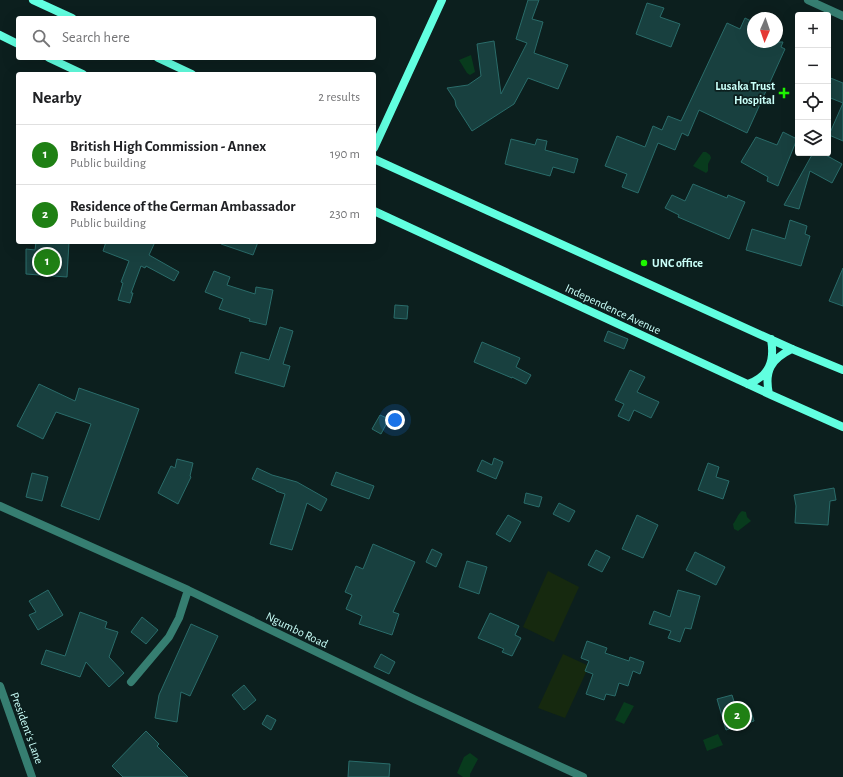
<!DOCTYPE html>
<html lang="en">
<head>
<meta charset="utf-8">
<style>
	body { margin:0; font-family:"Alegreya Sans",sans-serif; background:#f2f2f2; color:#202124 }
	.controls { position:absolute; right:12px; top:12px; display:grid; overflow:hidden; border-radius:4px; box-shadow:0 4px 16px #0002 }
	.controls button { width:36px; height:36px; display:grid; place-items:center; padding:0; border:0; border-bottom:1px solid #e0e0e0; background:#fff; color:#202124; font:20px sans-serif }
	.compass { position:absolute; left:747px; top:12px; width:36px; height:36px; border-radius:50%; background:#fff; box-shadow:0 4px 16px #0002; rotate:182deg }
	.you { position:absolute; left:395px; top:420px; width:14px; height:14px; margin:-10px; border:3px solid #fff; border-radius:50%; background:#1a73e8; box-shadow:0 0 0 6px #1a73e833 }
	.badge { display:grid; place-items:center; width:26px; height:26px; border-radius:50%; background:#1f8014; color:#fff; font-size:13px; font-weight:700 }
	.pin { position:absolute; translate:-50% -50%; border:2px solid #fff; box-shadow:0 1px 4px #0006 }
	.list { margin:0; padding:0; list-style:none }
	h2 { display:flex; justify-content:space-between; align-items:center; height:52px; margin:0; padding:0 16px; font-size:17px }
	h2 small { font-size:13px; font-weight:400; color:#757577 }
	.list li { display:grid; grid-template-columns:26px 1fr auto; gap:12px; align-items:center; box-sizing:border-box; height:60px; padding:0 16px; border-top:1px solid #e0e0e0 }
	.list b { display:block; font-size:15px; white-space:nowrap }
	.list p { margin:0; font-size:13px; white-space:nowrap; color:#757577 }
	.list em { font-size:13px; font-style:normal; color:#757577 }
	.icon { flex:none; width:22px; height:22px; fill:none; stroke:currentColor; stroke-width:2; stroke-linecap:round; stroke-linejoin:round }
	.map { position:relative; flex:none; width:843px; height:777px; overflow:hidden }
	.search { position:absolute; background:#fff; box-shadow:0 4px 16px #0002; left:16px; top:16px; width:360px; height:44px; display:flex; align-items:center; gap:10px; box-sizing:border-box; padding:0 14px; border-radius:4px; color:#757577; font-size:15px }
	.panel { position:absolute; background:#fff; box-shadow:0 4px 16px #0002; left:16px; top:72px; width:360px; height:172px; border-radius:4px }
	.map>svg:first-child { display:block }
</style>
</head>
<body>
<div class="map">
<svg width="843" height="777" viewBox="0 0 843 777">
	<rect width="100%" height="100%" fill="#0c1f1e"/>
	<path fill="#16290f" d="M 548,571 L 579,587 L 554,642 L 523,627 Z
		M 563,654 L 589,666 L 565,718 L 538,708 Z"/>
	<path fill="#083b1d" d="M 471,55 L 475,72 L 470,75 L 467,73 L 459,60 Z
		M 703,152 L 706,152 L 710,155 L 711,158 L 708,164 L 708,171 L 706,173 L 693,166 Z
		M 742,511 L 746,512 L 747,517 L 751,521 L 738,531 L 734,529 L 733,524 C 737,519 737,515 742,511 Z
		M 624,702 L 634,706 L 624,724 L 615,720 Z
		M 718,734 L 723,745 L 707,751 L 703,740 Z
		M 470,753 L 478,759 L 470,774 L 470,777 L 463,777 L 457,773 L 464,757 Z"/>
	<path fill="#18403f" stroke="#2a6c6a" d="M 528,0 L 539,0 L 532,19 L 543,22 L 534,53 L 568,65 L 558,89 L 528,78 L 514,104 L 472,131 L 456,106 L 455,100 L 447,88 L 468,85 L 481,76 L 477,44 L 494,41 L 501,94 L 527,43 L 516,39 Z
		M 647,3 L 664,8 L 660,17 L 680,24 L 671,47 L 636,34 Z
		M 745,18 L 753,22 L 753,42 L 783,42 L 781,47 L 785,49 L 747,133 L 699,110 L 688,136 L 682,133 L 675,150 L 658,143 L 638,193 L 622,187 L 627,174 L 605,166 L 617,136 L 645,147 L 653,126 L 662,130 L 668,116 L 681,121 L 727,23 L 740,29 Z
		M 828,77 L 843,83 L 843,141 L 829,135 L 843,103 L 828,97 Z
		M 783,132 L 797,139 L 778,186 L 767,181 L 768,177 L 741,162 L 756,137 L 777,145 Z
		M 511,139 L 535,145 L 537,139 L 547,141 L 545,150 L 578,159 L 574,173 L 553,167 L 550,176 L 505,164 Z
		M 813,153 L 822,153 L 842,164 L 832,183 L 810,171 L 799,209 L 784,205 Z
		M 693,184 L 727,198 L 728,195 L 745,202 L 729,239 L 678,217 L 679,215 L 665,208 L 672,195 L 685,201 Z
		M 790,220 L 807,226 L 805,234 L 810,236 L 801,266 L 746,250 L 752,229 L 785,239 Z
		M 36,242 L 69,242 L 67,277 L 26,274 L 26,249 L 35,250 Z
		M 106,242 L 155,242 L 149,255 L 179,272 L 174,281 L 146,266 L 145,268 L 141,266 L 131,293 L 133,293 L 130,303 L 118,300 L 123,283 L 121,282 L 129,261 L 103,251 Z
		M 222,242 L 258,242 L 253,255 L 221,244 Z
		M 843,268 L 843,306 L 829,301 Z
		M 214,271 L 230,277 L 227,285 L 255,294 L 256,287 L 273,290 L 266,325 L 249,321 L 250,319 L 219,309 L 223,299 L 205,292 Z
		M 395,305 L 408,306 L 407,319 L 394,318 Z
		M 280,327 L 293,331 L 283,364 L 290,366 L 284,387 L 235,373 L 241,352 L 269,360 Z
		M 608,331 L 628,339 L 624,349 L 604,341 Z
		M 482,342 L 520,358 L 516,367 L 531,375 L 526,384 L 512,377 L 512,378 L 474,362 Z
		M 630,370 L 645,377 L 637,392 L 659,402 L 651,418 L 634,410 L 629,421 L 618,416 L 624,404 L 615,400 Z
		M 39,384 L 75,401 L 79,388 L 139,409 L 99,520 L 61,506 L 91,424 L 56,412 L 43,439 L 17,426 Z
		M 380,415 L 389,419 L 381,434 L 372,429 Z
		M 494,458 L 503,462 L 496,479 L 477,471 L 482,460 L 492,465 Z
		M 177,459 L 193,463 L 190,476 L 191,477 L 178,504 L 158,493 L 171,466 L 175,468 Z
		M 708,463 L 719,467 L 716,477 L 729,481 L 723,499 L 698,490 Z
		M 257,468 L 272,475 L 297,482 L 327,499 L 321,511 L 307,503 L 292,550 L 270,544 L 285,494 L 276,491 L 276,490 L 252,479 Z
		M 336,472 L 374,486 L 369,499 L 331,485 Z
		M 32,473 L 48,477 L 42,501 L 26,497 Z
		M 834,488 L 836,500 L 830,501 L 828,525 L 795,523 L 796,506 L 794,495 Z
		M 526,493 L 542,497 L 539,507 L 524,503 Z
		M 559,503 L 575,511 L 569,522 L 553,514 Z
		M 508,515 L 521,522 L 510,542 L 496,534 Z
		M 637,515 L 658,525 L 643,558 L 622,549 Z
		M 373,544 L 415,562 L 393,612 L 399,614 L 392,635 L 359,624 L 362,616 L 346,609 L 352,595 L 345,592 L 356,566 L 363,569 Z
		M 432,549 L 442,554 L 436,567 L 426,562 Z
		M 596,550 L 610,557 L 602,572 L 588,565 Z
		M 695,552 L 725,567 L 716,585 L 686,570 Z
		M 467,561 L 487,567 L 479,594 L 459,587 Z
		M 48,590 L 63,615 L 38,630 L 29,615 L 36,612 L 29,601 Z
		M 678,590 L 700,596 L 691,629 L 685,628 L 680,642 L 668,638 L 671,631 L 649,624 L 654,611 L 670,617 Z
		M 80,612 L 107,622 L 105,628 L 118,632 L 109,657 L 124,673 L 109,687 L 86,662 L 80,677 L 41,664 L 46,650 L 65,656 Z
		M 490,613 L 519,626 L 515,635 L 521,638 L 512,656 L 502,652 L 504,649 L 478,638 Z
		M 142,617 L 158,630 L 146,644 L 131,632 Z
		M 191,624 L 218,636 L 190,696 L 181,692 L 177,722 L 155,718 L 159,695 Z
		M 587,641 L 607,648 L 605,653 L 629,661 L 630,657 L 644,662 L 640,674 L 633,671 L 628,686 L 619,683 L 615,696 L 606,694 L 604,700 L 586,694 L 593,674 L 585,671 L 589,661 L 581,658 Z
		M 381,654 L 395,662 L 389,674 L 374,667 Z
		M 244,685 L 256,700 L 244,710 L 232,695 Z
		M 732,695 L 737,711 L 750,708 L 754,721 L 726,730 L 717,699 Z
		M 267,715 L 276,720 L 271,730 L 262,724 Z
		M 146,731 L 159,744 L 157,746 L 188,777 L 123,777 L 112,766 Z
		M 349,761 L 390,764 L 389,777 L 348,777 Z"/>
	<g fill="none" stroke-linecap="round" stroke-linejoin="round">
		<path stroke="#367e71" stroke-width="8" d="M 808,0 L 843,16
			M 0,506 L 188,590 L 414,699 L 583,777
			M 131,682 L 169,637 L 179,618 L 188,590
			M 0,686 L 32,777"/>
		<path stroke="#61ffe0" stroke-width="8" d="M 33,0 L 72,18
			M 0,35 L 18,44
			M 49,58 L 83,74
			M 158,58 L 192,74
			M 374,148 L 442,0
			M 374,159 L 792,349 L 843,370
			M 374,211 L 769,394 L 843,427
			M 748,384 C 769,376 775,362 771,339
			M 769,394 C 764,371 771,359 792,349"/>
	</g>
	<g fill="#1ef500" stroke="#0c1f1e" stroke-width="1.5">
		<path d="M782 87h4v4h4v4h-4v4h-4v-4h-4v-4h4z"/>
		<circle cx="644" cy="263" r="4"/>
	</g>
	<g text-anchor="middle" stroke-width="3.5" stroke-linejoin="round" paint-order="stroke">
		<g font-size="12" font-weight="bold" fill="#cafff9" stroke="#0c1f1e" text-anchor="end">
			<text x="775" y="90">Lusaka Trust<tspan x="775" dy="14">Hospital</tspan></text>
			<text x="652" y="267" text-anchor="start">UNC office</text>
		</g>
		<g font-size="12" fill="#cafff9" stroke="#0c1f1e">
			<text transform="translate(613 309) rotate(25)" y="4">Independence Avenue</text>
			<text transform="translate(297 630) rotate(26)" y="4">Ngumbo Road</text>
			<text transform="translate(27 728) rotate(70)" y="4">President's Lane</text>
		</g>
	</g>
</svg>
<div class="controls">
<button>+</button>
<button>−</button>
<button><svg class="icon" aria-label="locate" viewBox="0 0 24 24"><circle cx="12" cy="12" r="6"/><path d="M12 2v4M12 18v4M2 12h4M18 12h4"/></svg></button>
<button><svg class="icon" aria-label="layers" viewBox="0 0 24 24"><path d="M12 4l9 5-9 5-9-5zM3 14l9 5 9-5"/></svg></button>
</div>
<svg class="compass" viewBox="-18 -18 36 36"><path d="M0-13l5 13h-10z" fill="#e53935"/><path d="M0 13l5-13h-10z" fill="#757577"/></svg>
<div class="you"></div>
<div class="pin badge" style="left:47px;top:262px">1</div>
<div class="pin badge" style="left:737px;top:716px">2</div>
<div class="search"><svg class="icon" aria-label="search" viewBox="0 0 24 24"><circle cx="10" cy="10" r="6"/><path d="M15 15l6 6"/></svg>Search here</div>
<section class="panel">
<h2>Nearby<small>2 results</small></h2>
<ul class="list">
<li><span class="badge">1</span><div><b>British High Commission - Annex</b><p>Public building</p></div><em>190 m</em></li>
<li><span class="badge">2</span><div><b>Residence of the German Ambassador</b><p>Public building</p></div><em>230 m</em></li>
</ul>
</section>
</div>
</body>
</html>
